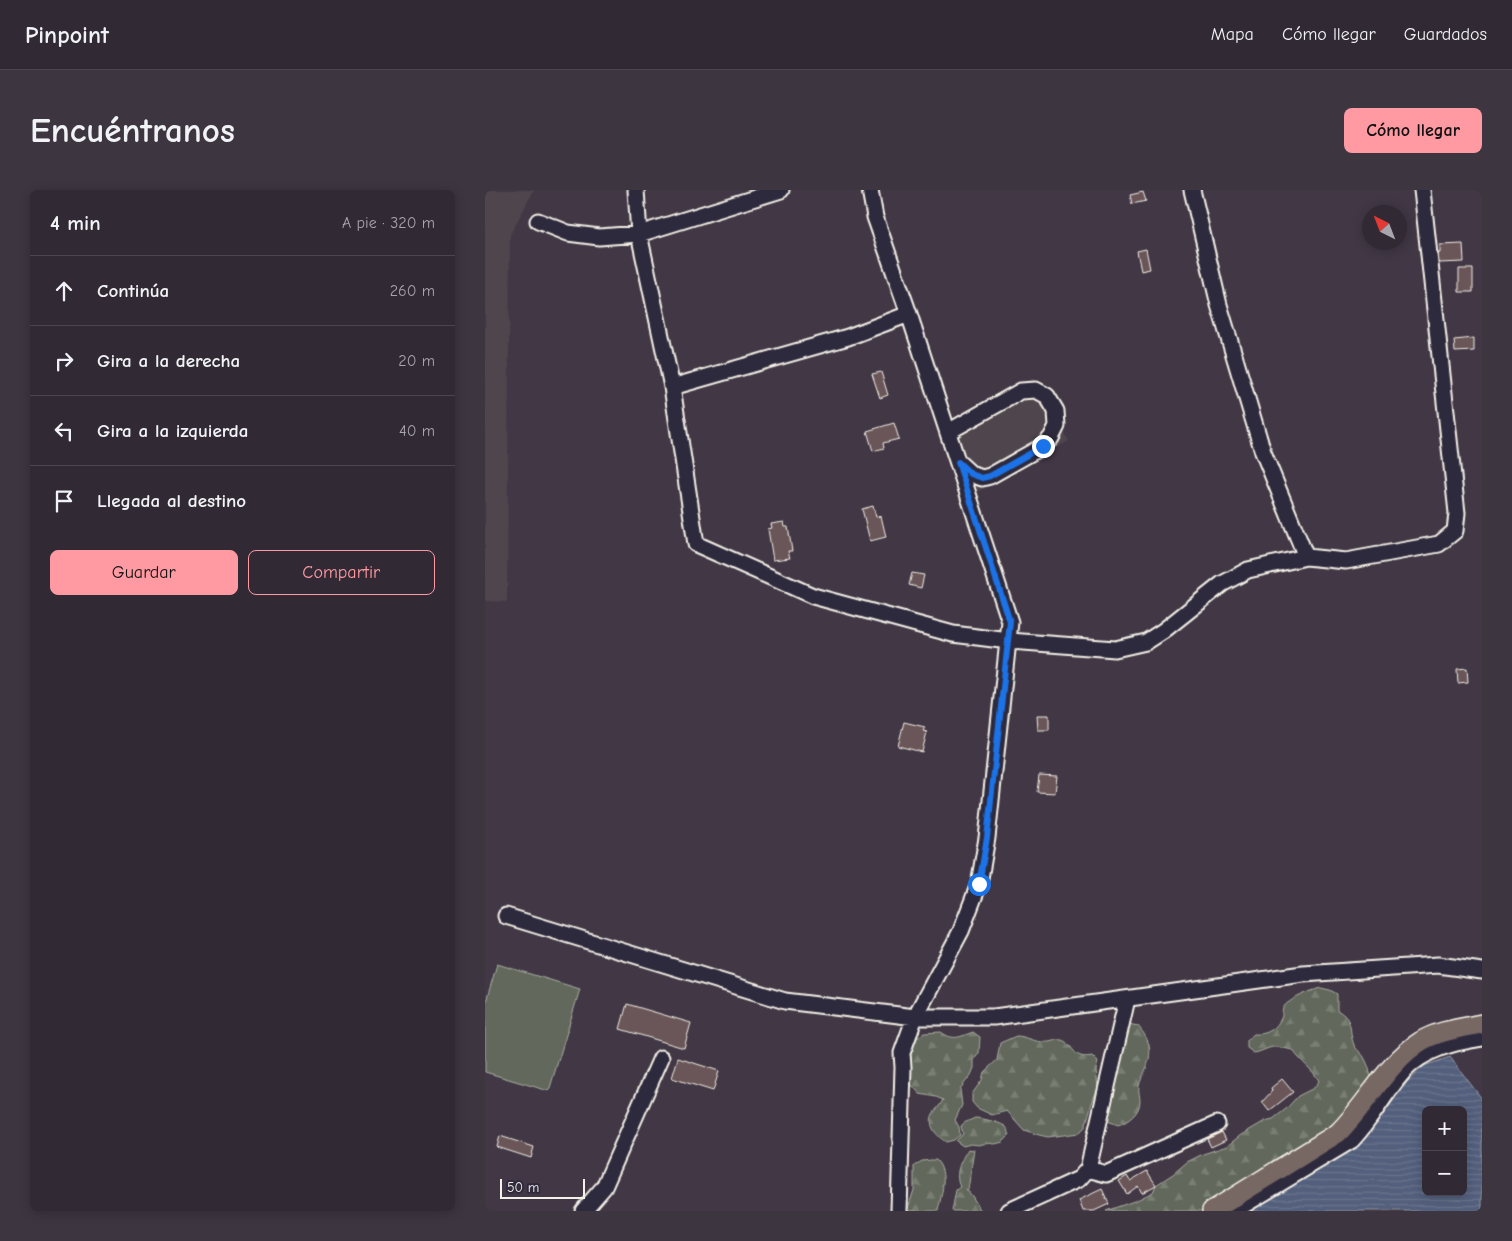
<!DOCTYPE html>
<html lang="es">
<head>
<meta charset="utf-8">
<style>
	body { margin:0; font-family:"Comic Neue",sans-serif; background:#3d3540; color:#f1f3f6 }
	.controls { position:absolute; right:15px; bottom:15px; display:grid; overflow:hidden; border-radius:8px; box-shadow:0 2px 12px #0003 }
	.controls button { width:45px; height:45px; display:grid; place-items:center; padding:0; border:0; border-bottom:1px solid #4c454f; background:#312934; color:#f1f3f6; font:25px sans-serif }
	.compass { position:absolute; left:877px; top:15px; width:45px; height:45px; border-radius:50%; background:#312934; box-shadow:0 2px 12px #0003; rotate:318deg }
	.scale { position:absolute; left:15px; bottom:12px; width:85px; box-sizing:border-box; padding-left:5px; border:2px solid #f4f1e8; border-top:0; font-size:14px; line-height:18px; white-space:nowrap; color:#f4f1e8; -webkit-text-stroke:4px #2f2a3d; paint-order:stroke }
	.stop { position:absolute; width:15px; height:15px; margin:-11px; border:4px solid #1a73e8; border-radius:50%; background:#fff }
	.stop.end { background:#1a73e8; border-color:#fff; box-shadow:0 1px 5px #0008 }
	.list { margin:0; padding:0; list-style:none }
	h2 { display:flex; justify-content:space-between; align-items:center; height:65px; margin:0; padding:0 20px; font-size:21px }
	h2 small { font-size:16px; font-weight:400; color:#a8a6ac }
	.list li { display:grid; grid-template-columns:32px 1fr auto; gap:15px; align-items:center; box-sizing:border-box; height:70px; padding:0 20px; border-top:1px solid #4c454f }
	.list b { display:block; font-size:19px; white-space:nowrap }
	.list em { font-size:16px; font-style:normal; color:#a8a6ac }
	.actions { display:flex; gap:10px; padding:15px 20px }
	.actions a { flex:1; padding:11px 0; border:1px solid #ff9aa2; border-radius:8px; text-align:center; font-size:18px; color:#ff9aa2 }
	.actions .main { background:#ff9aa2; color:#111 }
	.icon { flex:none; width:28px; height:28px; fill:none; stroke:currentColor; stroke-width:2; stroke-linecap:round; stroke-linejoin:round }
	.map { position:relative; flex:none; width:997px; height:1021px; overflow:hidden; border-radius:8px }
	header { display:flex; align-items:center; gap:30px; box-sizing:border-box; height:70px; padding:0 25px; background:#312934; border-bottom:1px solid #4c454f }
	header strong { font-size:24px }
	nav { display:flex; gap:28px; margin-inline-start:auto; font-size:18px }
	.intro { display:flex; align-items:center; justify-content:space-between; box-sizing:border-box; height:120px; padding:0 30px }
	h1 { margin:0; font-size:35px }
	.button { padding:12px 22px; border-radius:8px; background:#ff9aa2; color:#111; font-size:18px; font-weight:700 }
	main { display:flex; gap:30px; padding:0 30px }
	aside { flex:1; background:#312934; border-radius:8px; box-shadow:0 2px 12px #0003 }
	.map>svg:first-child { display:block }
</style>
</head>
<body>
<header>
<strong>Pinpoint</strong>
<nav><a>Mapa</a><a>Cómo llegar</a><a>Guardados</a></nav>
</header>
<div class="intro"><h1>Encuéntranos</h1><a class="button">Cómo llegar</a></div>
<main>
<aside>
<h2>4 min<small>A pie · 320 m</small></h2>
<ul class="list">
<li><svg class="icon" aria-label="ahead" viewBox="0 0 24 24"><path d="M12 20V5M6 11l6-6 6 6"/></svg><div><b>Continúa</b></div><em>260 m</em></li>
<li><svg class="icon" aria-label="right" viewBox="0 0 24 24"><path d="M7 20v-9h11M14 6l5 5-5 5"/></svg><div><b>Gira a la derecha</b></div><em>20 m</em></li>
<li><svg class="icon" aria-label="left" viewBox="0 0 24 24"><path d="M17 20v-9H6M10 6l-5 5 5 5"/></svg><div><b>Gira a la izquierda</b></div><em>40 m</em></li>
<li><svg class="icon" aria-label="arrive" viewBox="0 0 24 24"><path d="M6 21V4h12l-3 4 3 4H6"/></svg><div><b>Llegada al destino</b></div></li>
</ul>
<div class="actions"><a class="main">Guardar</a><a>Compartir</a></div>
</aside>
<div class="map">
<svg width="997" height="1021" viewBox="0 0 997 1021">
	<defs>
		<pattern id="forest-firs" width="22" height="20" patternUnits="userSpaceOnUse" patternTransform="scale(1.25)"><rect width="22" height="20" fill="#62695c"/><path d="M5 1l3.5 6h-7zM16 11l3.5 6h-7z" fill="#797f73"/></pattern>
		<pattern id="water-rules" width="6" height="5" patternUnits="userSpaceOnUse" patternTransform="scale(1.25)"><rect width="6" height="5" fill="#525f7b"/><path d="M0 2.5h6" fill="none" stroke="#6c768e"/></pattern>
	</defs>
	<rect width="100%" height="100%" fill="#413745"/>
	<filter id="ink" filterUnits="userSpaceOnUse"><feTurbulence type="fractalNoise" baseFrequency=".02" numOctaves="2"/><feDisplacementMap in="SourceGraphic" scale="10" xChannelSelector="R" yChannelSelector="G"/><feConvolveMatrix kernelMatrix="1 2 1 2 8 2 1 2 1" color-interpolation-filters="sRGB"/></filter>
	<g filter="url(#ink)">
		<path fill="#50444e" d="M 0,0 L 49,0 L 25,45 L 22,412 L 0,411 Z
			M 549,188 L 584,251 L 484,307 L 462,234 Z"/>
		<path fill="#62695c" stroke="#abada2" d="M 12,774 L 95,799 L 64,901 L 0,882 L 0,815 Z"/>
		<path fill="url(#forest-firs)" stroke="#abada2" d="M 836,798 L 845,800 L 852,804 L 852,820 C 871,831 862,841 870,857 C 873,861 878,864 880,869 C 887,881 887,898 886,911 L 724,1021 L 621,1021 L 652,1010 L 668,1002 L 671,995 L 688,984 L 702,972 L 718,964 L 742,956 L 756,945 L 780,931 L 788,929 L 801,919 L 813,906 L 829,898 L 834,891 C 828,879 815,872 808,860 C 800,859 792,855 784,858 C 778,860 775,862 769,863 L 762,858 L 762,850 L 769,844 C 782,845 792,839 797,826 C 797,824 797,821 798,818 C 802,810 827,800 836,798 Z
			M 639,833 L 653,836 C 666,851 668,863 660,881 C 658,886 655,891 654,896 C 653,901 655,906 655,911 C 655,923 643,932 633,935 L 618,929 Z
			M 456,842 C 469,851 474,847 488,842 L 495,847 L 494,863 L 489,870 L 489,878 L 486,885 L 475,899 L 477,915 L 470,930 L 474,937 L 475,945 L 469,950 L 461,952 C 452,946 442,936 448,924 C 451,919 455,916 458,910 L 451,907 L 435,904 L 424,892 L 424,860 L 425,853 L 439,843 Z
			M 531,846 C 542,846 550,853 562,852 C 569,852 574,847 581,852 C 591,861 590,869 607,866 L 613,872 L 611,880 L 613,898 L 607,913 L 600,937 L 594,943 L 563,947 L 554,945 L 539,940 L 522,921 L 507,925 L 492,918 L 487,912 L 487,904 L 497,890 L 499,882 L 512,870 L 515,853 Z
			M 490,928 C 496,928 519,933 522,938 C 522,939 524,946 524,946 L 518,952 L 510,954 L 502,953 L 494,955 L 486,954 L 478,956 L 471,951 L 478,944 L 476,936 L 479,933 Z
			M 483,959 L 489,960 L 483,1000 L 481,999 L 487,1006 L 496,1021 L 467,1021 L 471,1000 L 475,997 C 469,983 475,972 483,959 Z
			M 446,970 L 451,970 C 464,983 456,1005 453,1021 L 422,1021 L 429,1000 L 429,976 L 437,971 Z"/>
		<path fill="url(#water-rules)" stroke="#9399a7" fill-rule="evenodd" d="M 965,867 L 997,909 L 997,1021 L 763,1021 L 856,967 L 874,952 L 889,937 L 922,892 L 939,876 ZM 941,920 L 978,920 L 978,1002 L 941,1002 Z"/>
		<path fill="#6a5658" stroke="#f4f1e8" d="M 658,2 L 661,11 L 647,14 L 645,5 Z
			M 978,54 L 979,72 L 954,73 L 953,63 L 955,63 L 955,55 Z
			M 661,59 L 665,79 L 656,81 L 652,61 Z
			M 974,79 L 988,79 L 988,102 L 974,102 Z
			M 989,148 L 989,161 L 970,162 L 969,150 Z
			M 396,182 L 403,205 L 395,208 L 387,184 Z
			M 409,233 L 414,249 L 398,253 L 399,258 L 388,261 L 382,241 Z
			M 388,316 L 391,327 L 396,326 L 401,347 L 385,351 L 377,319 Z
			M 299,332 L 300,337 L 303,337 L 307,361 L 303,361 L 305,368 L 288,370 L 283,339 L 287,338 L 286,334 Z
			M 427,383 L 439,385 L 436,398 L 424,395 Z
			M 982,478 L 983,492 L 973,493 L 972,479 Z
			M 552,525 L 564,525 L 564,540 L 553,540 Z
			M 419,532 L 440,537 L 438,541 L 442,542 L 437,562 L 413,556 Z
			M 554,585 L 572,586 L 570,603 L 552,602 Z
			M 142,814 L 206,833 L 199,858 L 135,839 Z
			M 193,868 L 234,881 L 228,901 L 187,888 Z
			M 797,889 L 808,902 L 784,921 L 777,912 L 787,901 L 786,898 Z
			M 737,942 L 741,950 L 726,957 L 722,949 Z
			M 15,946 L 49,957 L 46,968 L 12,957 Z
			M 662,981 L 671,995 L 657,1003 L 653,996 L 642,1004 L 634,991 L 642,986 L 645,991 Z
			M 617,999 L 624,1014 L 609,1021 L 598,1021 L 594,1010 Z"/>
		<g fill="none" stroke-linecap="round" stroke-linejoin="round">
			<g stroke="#f4f1e8" stroke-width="19">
				<path id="minor" d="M 151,0 L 154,44 L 187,197 L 211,354 L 328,406 L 468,444 L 524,451 L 630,459 L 661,452 L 678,441 L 737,394 L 763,380 L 821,367 L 861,371 L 954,354 L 970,341 L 972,323 L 937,0
					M 385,0 L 390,27 L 424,124 L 525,432 L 502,648 L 494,694 L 476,741 L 430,827 L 417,863 L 418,877 L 414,1021
					M 707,0 L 734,115 L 778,262 L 821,367
					M 53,31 L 83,43 L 114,47 L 154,44 L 296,0
					M 187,197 L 363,147 L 424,124
					M 463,242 L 536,201 L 551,200 L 562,206 L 571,221 L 572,236 L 566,248 L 558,256 L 505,286 L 497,288 L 486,284 L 473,272
					M 21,726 L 300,811 L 430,827 L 509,827 L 818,784 L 953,775 L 997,781
					M 603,979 L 621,984 L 732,934
					M 98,1021 L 119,997 L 176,868
					M 524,1021 L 594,989 L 603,979 L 642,809
					M 749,1021 L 867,950 C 887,929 900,902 920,880 C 940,859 970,852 997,848"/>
			</g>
			<g stroke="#f4f1e8" stroke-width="22">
				<path id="major" d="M 727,1021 L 853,943 C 881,916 902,873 935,852 C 952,841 977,838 997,834"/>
			</g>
			<use href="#minor" stroke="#2f2a3d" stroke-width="15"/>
			<use href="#major" stroke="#776864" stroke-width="19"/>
		</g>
	</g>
	<g fill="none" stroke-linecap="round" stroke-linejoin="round" filter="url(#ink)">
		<path stroke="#1a73e8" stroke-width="6" d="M 494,694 L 502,648 L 525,432 L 473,272 L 486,284 L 497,288 L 505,286 L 558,256"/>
	</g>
</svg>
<div class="controls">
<button>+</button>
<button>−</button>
</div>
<svg class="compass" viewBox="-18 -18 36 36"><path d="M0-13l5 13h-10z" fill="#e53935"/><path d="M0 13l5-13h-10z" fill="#a8a6ac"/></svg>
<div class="scale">50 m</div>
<div class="stop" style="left:494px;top:694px"></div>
<div class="stop end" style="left:558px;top:256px"></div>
</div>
</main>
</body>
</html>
